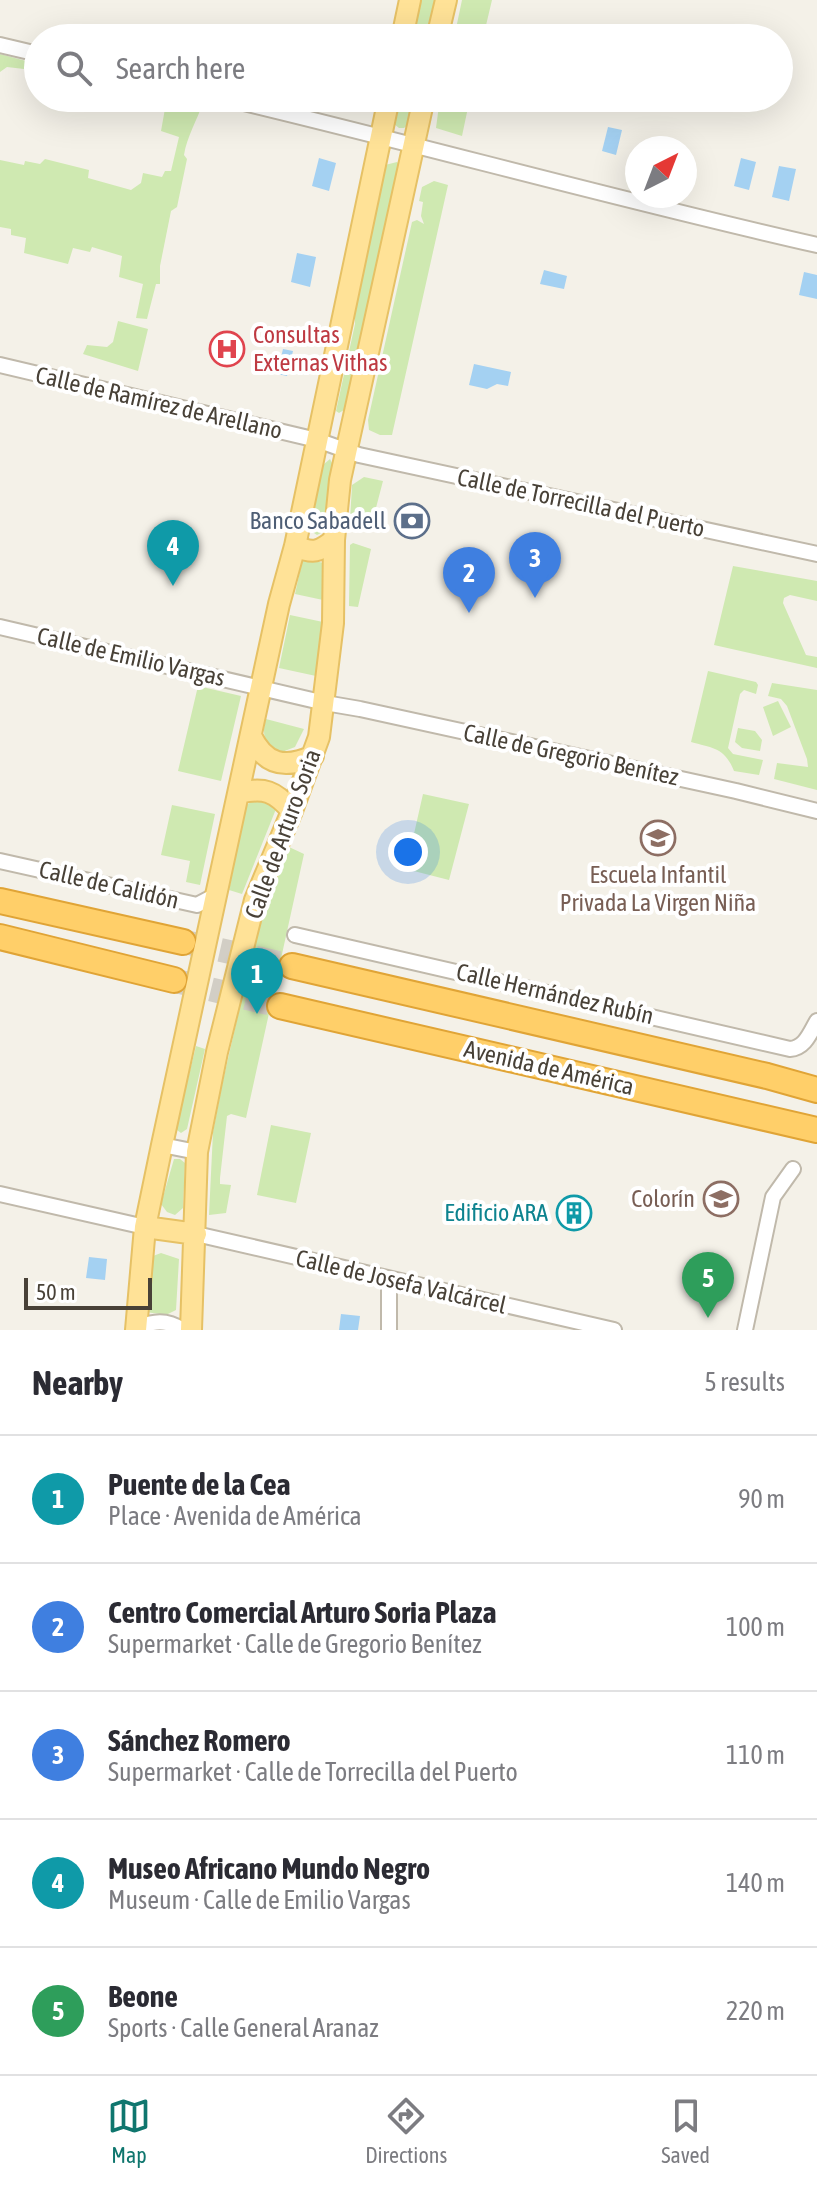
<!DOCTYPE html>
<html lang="en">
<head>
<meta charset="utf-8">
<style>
	body { margin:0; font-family:"Asap Condensed",sans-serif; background:#f7f7f7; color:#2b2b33 }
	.compass { position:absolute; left:625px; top:136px; width:72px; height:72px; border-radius:50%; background:#fff; box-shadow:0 8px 32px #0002; rotate:42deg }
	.scale { position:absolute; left:24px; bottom:20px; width:128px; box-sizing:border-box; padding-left:8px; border:4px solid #484137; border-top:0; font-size:22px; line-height:28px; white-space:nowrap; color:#484137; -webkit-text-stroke:6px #fff; paint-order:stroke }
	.you { position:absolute; left:408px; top:852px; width:28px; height:28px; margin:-20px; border:6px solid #fff; border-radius:50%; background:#1a73e8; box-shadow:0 0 0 12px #1a73e833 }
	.badge { display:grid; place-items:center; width:52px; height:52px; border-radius:50%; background:#0f766e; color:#fff; font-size:26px; font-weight:700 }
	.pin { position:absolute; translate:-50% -66px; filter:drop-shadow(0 2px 4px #0008) }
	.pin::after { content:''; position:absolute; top:42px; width:28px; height:24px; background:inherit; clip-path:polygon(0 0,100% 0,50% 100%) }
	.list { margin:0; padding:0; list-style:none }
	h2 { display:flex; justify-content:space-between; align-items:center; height:104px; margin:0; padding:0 32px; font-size:34px }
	h2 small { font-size:26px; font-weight:400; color:#7c7c81 }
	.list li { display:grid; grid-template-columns:52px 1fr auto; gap:24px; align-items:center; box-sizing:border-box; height:128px; padding:0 32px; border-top:2px solid #e1e1e2 }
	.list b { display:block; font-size:30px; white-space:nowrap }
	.list p { margin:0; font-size:26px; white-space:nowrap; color:#7c7c81 }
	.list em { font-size:26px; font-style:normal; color:#7c7c81 }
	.icon { flex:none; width:44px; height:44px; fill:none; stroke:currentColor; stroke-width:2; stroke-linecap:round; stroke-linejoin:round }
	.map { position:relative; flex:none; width:817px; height:1330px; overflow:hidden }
	.search { position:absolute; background:#fff; box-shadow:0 8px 32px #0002; left:24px; right:24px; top:24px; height:88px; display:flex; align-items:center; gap:20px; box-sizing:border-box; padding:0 28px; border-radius:44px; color:#7c7c81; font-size:30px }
	.sheet { height:744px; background:#fff }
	nav { display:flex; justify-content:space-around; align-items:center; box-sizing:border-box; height:112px; border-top:2px solid #e1e1e2; background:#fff; font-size:22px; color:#7c7c81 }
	nav a { display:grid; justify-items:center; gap:4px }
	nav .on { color:#0f766e }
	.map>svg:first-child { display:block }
</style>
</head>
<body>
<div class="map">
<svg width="817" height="1330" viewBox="0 0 817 1330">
	<rect width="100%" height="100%" fill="#f4f1e8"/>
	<path fill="#cfe9b1" d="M 420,0 L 436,0 L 428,38 L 411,38 Z
		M 462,0 L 492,0 L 483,38 L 454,38 Z
		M 0,54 L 26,61 L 24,69 L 7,67 L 0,72 Z
		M 154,98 L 186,98 L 203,102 C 197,121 187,136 184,155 L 187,159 L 177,207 L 171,211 L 160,266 L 160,284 L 156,284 L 147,319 L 136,318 L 143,284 L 119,277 L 122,256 L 92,247 L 90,252 L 73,248 L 68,264 L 24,253 L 26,238 L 11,235 L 11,229 L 0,227 L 0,160 L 24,165 L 25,161 L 40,164 L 45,159 L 89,170 L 88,178 L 131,190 L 141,183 L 143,173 L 162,177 L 165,171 L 171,171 L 179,137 L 161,131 L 166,103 L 154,101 Z
		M 440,98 L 470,98 L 462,136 L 436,128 Z
		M 396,109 L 411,112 L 409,124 L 404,128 L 399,128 L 394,124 Z
		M 397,162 L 399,164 L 344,410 L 339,413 L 336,411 L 355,324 L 355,310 L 383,169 L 385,165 Z
		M 434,181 L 448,185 L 392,435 L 380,435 L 369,430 L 368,420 L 412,222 L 417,220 L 424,224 L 421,216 L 423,202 L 419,201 L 422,187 Z
		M 118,321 L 148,329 L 138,371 L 83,354 L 87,345 L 107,347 L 113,342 Z
		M 330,459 L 333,465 L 325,527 L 323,532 L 317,535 L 311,531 L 310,523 L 324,464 Z
		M 364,477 L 383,481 L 371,527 L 350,521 L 352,485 Z
		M 353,543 L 371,549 L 358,607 L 349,606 L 349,603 L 350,545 Z
		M 306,558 L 323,563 L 323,600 L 295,594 L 302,562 Z
		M 733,566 L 817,581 L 817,601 L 790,595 L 784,598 L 783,603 L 806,655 L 817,657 L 817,668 L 714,645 Z
		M 290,615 L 323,622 L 322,645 L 316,676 L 279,668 Z
		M 708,671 L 756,682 L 758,685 L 756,694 L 744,690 L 740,694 L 728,748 L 733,754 L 763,760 L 759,775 L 734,771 C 725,748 713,748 691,742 Z
		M 772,683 L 817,690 L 817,790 L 774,779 L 777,763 L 808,767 L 807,759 L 787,706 L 781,699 L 768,696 Z
		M 198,686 L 241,696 L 221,781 L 178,771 Z
		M 778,701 L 791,727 L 773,736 L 763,707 Z
		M 266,719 L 304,729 L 295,747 L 282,752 C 265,746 261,736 266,719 Z
		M 738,728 L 755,731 L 762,740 L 760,751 L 742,748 L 735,742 Z
		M 423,794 L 469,804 L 449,880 L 406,869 Z
		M 255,798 L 272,803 L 276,809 L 242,894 L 229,890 L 246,806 Z
		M 172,805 L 215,814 L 200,885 L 186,882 L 190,861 L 161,855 Z
		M 289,847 L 304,854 L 246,1118 L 231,1114 L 227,1116 L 220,1178 L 220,1184 L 231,1185 L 226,1213 L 209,1215 L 213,1132 L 222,1085 L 261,915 Z
		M 196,1046 L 205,1049 L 187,1129 L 181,1133 L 177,1130 L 177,1124 Z
		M 271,1125 L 311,1133 L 296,1203 L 257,1195 Z
		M 174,1159 L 180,1159 L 185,1163 L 183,1208 L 175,1215 L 167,1212 L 161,1204 Z
		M 161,1253 L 179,1259 L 176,1310 L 166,1315 L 146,1312 L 153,1256 Z"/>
	<path fill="#a4d1f2" d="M 608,127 L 622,130 L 616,155 L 602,151 Z
		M 319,158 L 336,163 L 329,191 L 312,186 Z
		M 741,158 L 756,162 L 749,190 L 734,186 Z
		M 779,166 L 796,169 L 789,201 L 772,197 Z
		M 297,253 L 316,257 L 310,287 L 291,282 Z
		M 544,270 L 567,276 L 564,289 L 540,284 Z
		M 804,272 L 817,275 L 817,299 L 799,295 Z
		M 283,349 L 293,351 L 287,376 L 277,374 Z
		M 474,364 L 511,372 L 508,386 L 497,384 L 487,389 L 469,385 Z
		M 89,1257 L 107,1259 L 105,1280 L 86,1278 Z
		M 341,1314 L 360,1316 L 358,1330 L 339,1330 Z"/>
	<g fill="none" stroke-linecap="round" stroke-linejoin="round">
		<path stroke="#d2cec5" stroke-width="24" stroke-dasharray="24 12" stroke-linecap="butt" d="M 185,942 L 292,966
			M 176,981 L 280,1006"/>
		<g stroke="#c0b9ab" stroke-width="18">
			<path id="street" d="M 0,45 L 38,54
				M 223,98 C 421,145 618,200 817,245
				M 0,365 L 317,440 L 359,455 L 817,554
				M 0,627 L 325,703 L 360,709 L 736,791 L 817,811
				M 0,861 L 197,905 L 216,895
				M 295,935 L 790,1049 C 805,1048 810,1033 817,1021
				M 162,1145 L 197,1152
				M 0,1194 L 145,1227
				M 196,1234 L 614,1330
				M 389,1280 L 389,1330
				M 136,1328 C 154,1321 166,1319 183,1330
				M 745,1330 L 773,1197 L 793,1169"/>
		</g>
		<g stroke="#e6c165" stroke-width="24">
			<path id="primary" d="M 402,38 L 410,0
				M 437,38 L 446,0
				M 295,546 C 313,554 319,552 334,540
				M 251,736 C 265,765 285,769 313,756
				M 239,793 C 264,787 275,791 292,811
				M 145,1227 L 196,1234
				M 136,1330 L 145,1227 L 162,1145 L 279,604 L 295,546 L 389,98
				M 191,1330 L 197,1152 L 217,1052 L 255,900 L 292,811 L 319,737 L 333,623 L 334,540 L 340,480 L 424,98"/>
		</g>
		<g stroke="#e0a436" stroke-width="28">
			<path id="highway" d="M 0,901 L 183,942
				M 0,937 L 174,980
				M 292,966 L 767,1076 L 817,1090
				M 280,1006 L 817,1130"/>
		</g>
		<use href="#street" stroke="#fff" stroke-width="14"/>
		<use href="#primary" stroke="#ffe297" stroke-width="20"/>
		<use href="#highway" stroke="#ffcf69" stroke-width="24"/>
	</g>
	<defs>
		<g id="hospital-ring" transform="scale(1.8)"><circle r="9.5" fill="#fff" stroke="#e0444e" stroke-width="1.5"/><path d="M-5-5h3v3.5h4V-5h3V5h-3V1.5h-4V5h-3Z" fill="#e0444e"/></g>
		<g id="bank-ring" transform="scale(1.8)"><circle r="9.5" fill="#fff" stroke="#5c6f8a" stroke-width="1.5"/><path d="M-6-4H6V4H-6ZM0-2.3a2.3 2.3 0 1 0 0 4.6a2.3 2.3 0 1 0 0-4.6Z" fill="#5c6f8a"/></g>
		<g id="school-ring" transform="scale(1.8)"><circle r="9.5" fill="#fff" stroke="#8d6e63" stroke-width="1.5"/><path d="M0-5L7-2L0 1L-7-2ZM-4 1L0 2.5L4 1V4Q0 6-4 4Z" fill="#8d6e63"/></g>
		<g id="building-ring" transform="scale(1.8)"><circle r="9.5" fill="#fff" stroke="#0f9aa8" stroke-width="1.5"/><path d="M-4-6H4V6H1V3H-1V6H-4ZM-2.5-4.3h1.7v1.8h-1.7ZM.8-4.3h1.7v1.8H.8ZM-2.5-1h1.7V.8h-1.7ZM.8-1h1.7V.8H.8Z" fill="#0f9aa8"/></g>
	</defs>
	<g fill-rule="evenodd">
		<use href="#hospital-ring" x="227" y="349"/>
		<use href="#bank-ring" x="412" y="521"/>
		<use href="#school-ring" x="658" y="838"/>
		<use href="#school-ring" x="721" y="1199"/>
		<use href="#building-ring" x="574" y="1213"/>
	</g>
	<g text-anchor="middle" stroke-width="8" stroke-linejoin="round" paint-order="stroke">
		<g font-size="24" fill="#be3a42" stroke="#fff" text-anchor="start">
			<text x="253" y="343">Consultas<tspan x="253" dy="28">Externas Vithas</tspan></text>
		</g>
		<g font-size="24" fill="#484137" stroke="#fff">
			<text transform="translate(159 403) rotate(13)" y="8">Calle de Ramírez de Arellano</text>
			<text transform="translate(581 503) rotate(12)" y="8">Calle de Torrecilla del Puerto</text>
			<text transform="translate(131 657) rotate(13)" y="8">Calle de Emilio Vargas</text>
			<text transform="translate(571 755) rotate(12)" y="8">Calle de Gregorio Benítez</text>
			<text transform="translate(283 834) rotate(-70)" y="8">Calle de Arturo Soria</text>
			<text transform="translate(109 885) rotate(13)" y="8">Calle de Calidón</text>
			<text transform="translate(555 994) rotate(13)" y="8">Calle Hernández Rubín</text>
			<text transform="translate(549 1068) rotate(13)" y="8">Avenida de América</text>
			<text transform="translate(401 1282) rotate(13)" y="8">Calle de Josefa Valcárcel</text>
		</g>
		<g font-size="24" fill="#4e5e75" stroke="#fff" text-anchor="end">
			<text x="386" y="529">Banco Sabadell</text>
		</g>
		<g font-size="24" fill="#785e54" stroke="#fff">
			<text x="658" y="883">Escuela Infantil<tspan x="658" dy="28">Privada La Virgen Niña</tspan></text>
			<text x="695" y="1207" text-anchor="end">Colorín</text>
		</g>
		<g font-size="24" fill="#0d838f" stroke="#fff" text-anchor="end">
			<text x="548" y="1221">Edificio ARA</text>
		</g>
	</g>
</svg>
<svg class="compass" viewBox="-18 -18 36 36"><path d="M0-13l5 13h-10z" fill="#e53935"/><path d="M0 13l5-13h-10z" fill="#7c7c81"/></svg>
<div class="scale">50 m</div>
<div class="you"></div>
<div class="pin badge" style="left:257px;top:1014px;background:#0f9aa8">1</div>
<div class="pin badge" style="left:469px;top:613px;background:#3f7fe0">2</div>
<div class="pin badge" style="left:535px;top:598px;background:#3f7fe0">3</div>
<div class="pin badge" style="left:173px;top:586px;background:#0f9aa8">4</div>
<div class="pin badge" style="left:708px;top:1318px;background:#2e9e5b">5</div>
<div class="search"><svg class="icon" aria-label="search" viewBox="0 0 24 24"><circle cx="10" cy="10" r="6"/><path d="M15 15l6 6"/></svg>Search here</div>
</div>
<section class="sheet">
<h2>Nearby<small>5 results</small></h2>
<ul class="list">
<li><span class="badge" style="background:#0f9aa8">1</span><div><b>Puente de la Cea</b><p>Place · Avenida de América</p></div><em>90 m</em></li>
<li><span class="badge" style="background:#3f7fe0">2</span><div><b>Centro Comercial Arturo Soria Plaza</b><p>Supermarket · Calle de Gregorio Benítez</p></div><em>100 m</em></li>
<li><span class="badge" style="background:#3f7fe0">3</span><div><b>Sánchez Romero</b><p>Supermarket · Calle de Torrecilla del Puerto</p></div><em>110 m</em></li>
<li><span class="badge" style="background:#0f9aa8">4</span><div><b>Museo Africano Mundo Negro</b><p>Museum · Calle de Emilio Vargas</p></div><em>140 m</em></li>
<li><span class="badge" style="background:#2e9e5b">5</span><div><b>Beone</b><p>Sports · Calle General Aranaz</p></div><em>220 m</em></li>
</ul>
</section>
<nav>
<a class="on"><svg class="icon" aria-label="map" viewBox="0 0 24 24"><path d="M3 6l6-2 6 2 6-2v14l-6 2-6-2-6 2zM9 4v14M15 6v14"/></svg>Map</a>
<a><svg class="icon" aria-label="directions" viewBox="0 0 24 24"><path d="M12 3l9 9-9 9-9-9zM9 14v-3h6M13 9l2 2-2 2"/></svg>Directions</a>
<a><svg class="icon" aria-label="saved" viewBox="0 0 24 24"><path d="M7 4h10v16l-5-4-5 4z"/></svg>Saved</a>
</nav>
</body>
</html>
